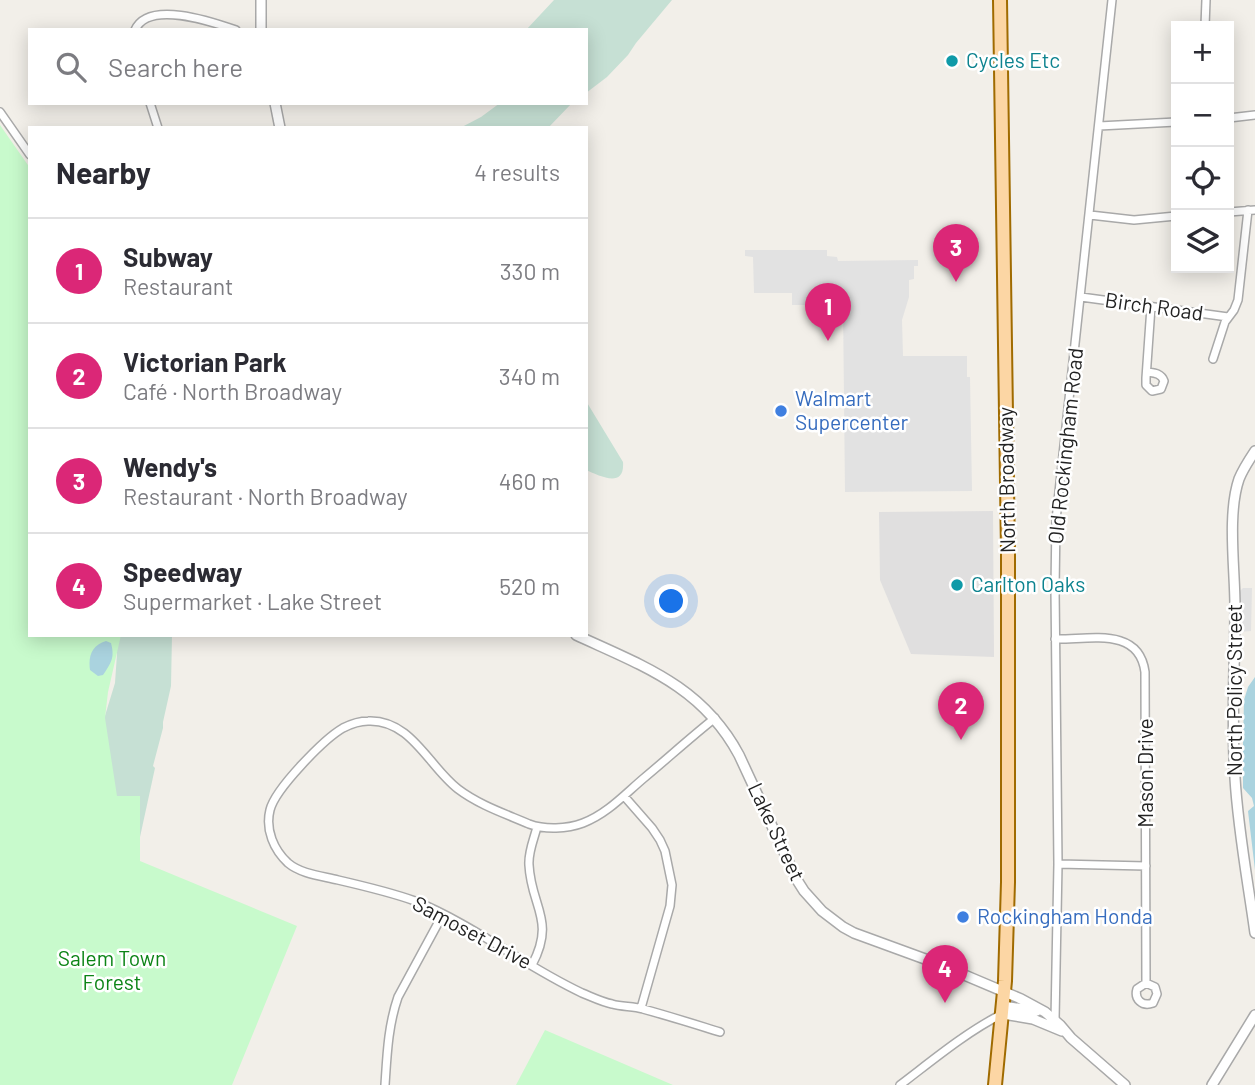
<!DOCTYPE html>
<html lang="en">
<head>
<meta charset="utf-8">
<style>
	body { margin:0; font-family:Barlow,sans-serif; background:#f7f7f7; color:#2b2b33 }
	.controls { position:absolute; right:21px; top:21px; display:grid; overflow:hidden; border-radius:0px; box-shadow:0 4px 18px #0003 }
	.controls button { width:63px; height:63px; display:grid; place-items:center; padding:0; border:0; border-bottom:2px solid #e1e1e2; background:#fff; color:#2b2b33; font:35px sans-serif }
	.you { position:absolute; left:672px; top:602px; width:24px; height:24px; margin:-18px; border:5px solid #fff; border-radius:50%; background:#1a73e8; box-shadow:0 0 0 10px #1a73e833 }
	.badge { display:grid; place-items:center; width:46px; height:46px; border-radius:50%; background:#db2777; color:#fff; font-size:23px; font-weight:700 }
	.pin { position:absolute; translate:-50% -58px; filter:drop-shadow(0 2px 4px #0008) }
	.pin::after { content:''; position:absolute; top:37px; width:24px; height:21px; background:inherit; clip-path:polygon(0 0,100% 0,50% 100%) }
	.list { margin:0; padding:0; list-style:none }
	h2 { display:flex; justify-content:space-between; align-items:center; height:91px; margin:0; padding:0 28px; font-size:30px }
	h2 small { font-size:23px; font-weight:400; color:#7c7c81 }
	.list li { display:grid; grid-template-columns:46px 1fr auto; gap:21px; align-items:center; box-sizing:border-box; height:105px; padding:0 28px; border-top:2px solid #e1e1e2 }
	.list b { display:block; font-size:26px; white-space:nowrap }
	.list p { margin:0; font-size:23px; white-space:nowrap; color:#7c7c81 }
	.list em { font-size:23px; font-style:normal; color:#7c7c81 }
	.icon { flex:none; width:38px; height:38px; fill:none; stroke:currentColor; stroke-width:2; stroke-linecap:round; stroke-linejoin:round }
	.map { position:relative; flex:none; width:1255px; height:1085px; overflow:hidden }
	.search { position:absolute; background:#fff; box-shadow:0 4px 18px #0003; left:28px; top:28px; width:560px; height:77px; display:flex; align-items:center; gap:18px; box-sizing:border-box; padding:0 24px; border-radius:0px; color:#7c7c81; font-size:26px }
	.panel { position:absolute; background:#fff; box-shadow:0 4px 18px #0003; left:28px; top:126px; width:560px; height:511px; border-radius:0px }
	.map>svg:first-child { display:block }
</style>
</head>
<body>
<div class="map">
<svg width="1255" height="1085" viewBox="0 0 1255 1085">
	<rect width="100%" height="100%" fill="#f2efe9"/>
	<path fill="#e0dfdf" d="M 993,511 L 994,657 L 911,654 L 880,580 L 879,512 Z"/>
	<path fill="#c6e0d4" d="M 554,0 L 672,0 L 636,43 L 628,55 L 607,77 L 586,93 L 586,30 L 526,30 Z
		M 500,103 L 572,103 L 548,128 L 460,128 L 481,117 Z
		M 586,401 L 623,462 C 625,489 600,476 586,470 Z
		M 115,635 L 172,635 L 171,686 L 163,722 L 163,728 L 153,766 L 155,768 L 140,837 L 135,878 L 76,906 L 104,719 L 115,683 L 117,654 Z"/>
	<path fill="#c8facc" d="M 0,125 L 30,168 L 30,635 L 121,635 L 108,692 L 105,718 L 117,796 L 140,796 L 140,861 L 297,926 L 232,1085 L 0,1085 Z
		M 545,1030 L 673,1085 L 516,1085 Z"/>
	<path fill="#e2e2e2" d="M 745,250 L 827,250 L 827,256 L 837,257 L 838,261 L 918,260 L 918,266 L 914,266 L 914,279 L 909,280 L 909,297 L 902,320 L 903,356 L 967,356 L 967,377 L 970,377 L 972,491 L 845,492 L 843,305 L 792,305 L 792,293 L 754,293 L 753,257 L 745,256 Z
		M 1243,588 L 1252,588 L 1251,631 L 1239,632 L 1239,592 Z"/>
	<path fill="#aad3df" d="M 106,641 L 111,643 C 115,658 111,663 103,675 L 98,676 L 90,670 C 88,656 92,645 106,641 Z
		M 1255,677 L 1255,870 L 1248,811 L 1254,806 L 1252,798 L 1243,788 L 1243,741 L 1244,700 L 1248,687 Z"/>
	<g fill="none" stroke-linecap="round" stroke-linejoin="round">
		<g stroke="#a9a9a9" stroke-width="10">
			<path id="minor" d="M 1205,26 L 1206,0
				M 135,30 C 148,0 210,21 236,30
				M 150,103 L 158,128
				M 0,112 L 30,155
				M 1229,118 L 1255,115
				M 1099,126 L 1176,122
				M 1229,212 L 1255,210
				M 1090,215 L 1134,220 L 1176,216
				M 1081,297 L 1228,317
				M 1213,359 L 1225,322 L 1234,310 L 1238,300 L 1248,210
				M 1147,372 C 1154,373 1161,373 1164,381 L 1161,389 L 1152,391 L 1146,385 L 1146,378 L 1151,307
				M 1055,639 C 1088,640 1139,626 1145,672 L 1146,983 L 1137,989 C 1134,999 1142,1007 1153,1003 L 1157,994 L 1155,987 L 1146,983
				M 715,718 C 691,737 668,758 644,778 C 625,794 607,814 583,823 C 567,829 545,830 529,824 C 506,814 479,805 458,789 C 429,767 411,719 368,721 C 360,721 351,724 343,728 C 324,739 275,789 270,810 C 265,830 274,850 288,863 C 301,874 322,876 338,880 C 364,886 390,892 415,901 C 474,925 524,966 582,993 C 592,997 602,1002 612,1004 C 622,1007 633,1006 643,1009 C 669,1016 694,1024 720,1032
				M 624,796 L 652,828 L 660,840 L 665,851 L 672,885 L 670,906 L 641,1008
				M 1058,864 L 1146,866
				M 532,965 C 556,920 531,907 529,865 C 528,852 534,839 537,827
				M 1055,1020 L 1058,864 L 1055,589 L 1056,520 L 1112,0
				M 385,1085 C 387,1055 388,1026 398,997 L 443,914
				M 900,1085 C 933,1060 965,1033 1002,1014"/>
		</g>
		<g stroke="#a9a9a9" stroke-width="12">
			<path id="tertiary" d="M 261,0 L 261,30
				M 275,103 L 280,128
				M 1255,451 C 1249,460 1243,469 1239,479 C 1227,514 1235,569 1235,607 C 1235,664 1231,722 1235,778 C 1238,830 1248,882 1255,933
				M 576,635 C 643,666 702,686 739,755 L 797,880 L 804,891 L 822,911 L 843,927 L 854,933 L 936,963 L 1021,999 L 1045,1012 L 1060,1025 L 1071,1038 L 1125,1085
				M 1003,1006 L 1037,1011
				M 1003,1014 L 1033,1019 L 1062,1031
				M 1212,1085 L 1255,1015"/>
		</g>
		<g stroke="#a06b00" stroke-width="16">
			<path id="primary" d="M 995,1085 L 1005,981 L 1008,882 L 1008,552 L 1000,0"/>
		</g>
		<use href="#minor" stroke="#fff" stroke-width="7"/>
		<use href="#tertiary" stroke="#fff" stroke-width="9"/>
		<use href="#primary" stroke="#fcd6a4" stroke-width="12"/>
	</g>
	<g fill="#0f9aa8" stroke="#fff" stroke-width="2.5">
		<circle cx="952" cy="61" r="7"/>
		<circle cx="957" cy="585" r="7"/>
	</g>
	<g fill="#3f7fe0" stroke="#fff" stroke-width="2.5">
		<circle cx="781" cy="411" r="7"/>
		<circle cx="963" cy="917" r="7"/>
	</g>
	<g text-anchor="middle" stroke-width="5" stroke-linejoin="round" paint-order="stroke">
		<g font-size="21" fill="#0d838f" stroke="#fff" text-anchor="start">
			<text x="966" y="68">Cycles Etc</text>
			<text x="971" y="592">Carlton Oaks</text>
		</g>
		<g font-size="21" fill="#222" stroke="#fff">
			<text transform="translate(1154 307) rotate(8)" y="7">Birch Road</text>
			<text transform="translate(1066 446) rotate(-84)" y="7">Old Rockingham Road</text>
			<text transform="translate(1007 480) rotate(-91)" y="7">North Broadway</text>
			<text transform="translate(1235 690) rotate(-90)" y="7">North Policy Street</text>
			<text transform="translate(1146 773) rotate(-90)" y="7">Mason Drive</text>
			<text transform="translate(776 832) rotate(65)" y="7">Lake Street</text>
			<text transform="translate(472 933) rotate(28)" y="7">Samoset Drive</text>
		</g>
		<g font-size="21" fill="#366cbe" stroke="#fff" text-anchor="start">
			<text x="795" y="406">Walmart<tspan x="795" dy="24">Supercenter</tspan></text>
			<text x="977" y="924">Rockingham Honda</text>
		</g>
		<g font-size="21" fill="#0c8416" stroke="#fff">
			<text x="112" y="966">Salem Town<tspan x="112" dy="24">Forest</tspan></text>
		</g>
	</g>
</svg>
<div class="controls">
<button>+</button>
<button>−</button>
<button><svg class="icon" aria-label="locate" viewBox="0 0 24 24"><circle cx="12" cy="12" r="6"/><path d="M12 2v4M12 18v4M2 12h4M18 12h4"/></svg></button>
<button><svg class="icon" aria-label="layers" viewBox="0 0 24 24"><path d="M12 4l9 5-9 5-9-5zM3 14l9 5 9-5"/></svg></button>
</div>
<div class="you"></div>
<div class="pin badge" style="left:828px;top:341px">1</div>
<div class="pin badge" style="left:961px;top:740px">2</div>
<div class="pin badge" style="left:956px;top:282px">3</div>
<div class="pin badge" style="left:945px;top:1003px">4</div>
<div class="search"><svg class="icon" aria-label="search" viewBox="0 0 24 24"><circle cx="10" cy="10" r="6"/><path d="M15 15l6 6"/></svg>Search here</div>
<section class="panel">
<h2>Nearby<small>4 results</small></h2>
<ul class="list">
<li><span class="badge">1</span><div><b>Subway</b><p>Restaurant</p></div><em>330 m</em></li>
<li><span class="badge">2</span><div><b>Victorian Park</b><p>Café · North Broadway</p></div><em>340 m</em></li>
<li><span class="badge">3</span><div><b>Wendy's</b><p>Restaurant · North Broadway</p></div><em>460 m</em></li>
<li><span class="badge">4</span><div><b>Speedway</b><p>Supermarket · Lake Street</p></div><em>520 m</em></li>
</ul>
</section>
</div>
</body>
</html>
